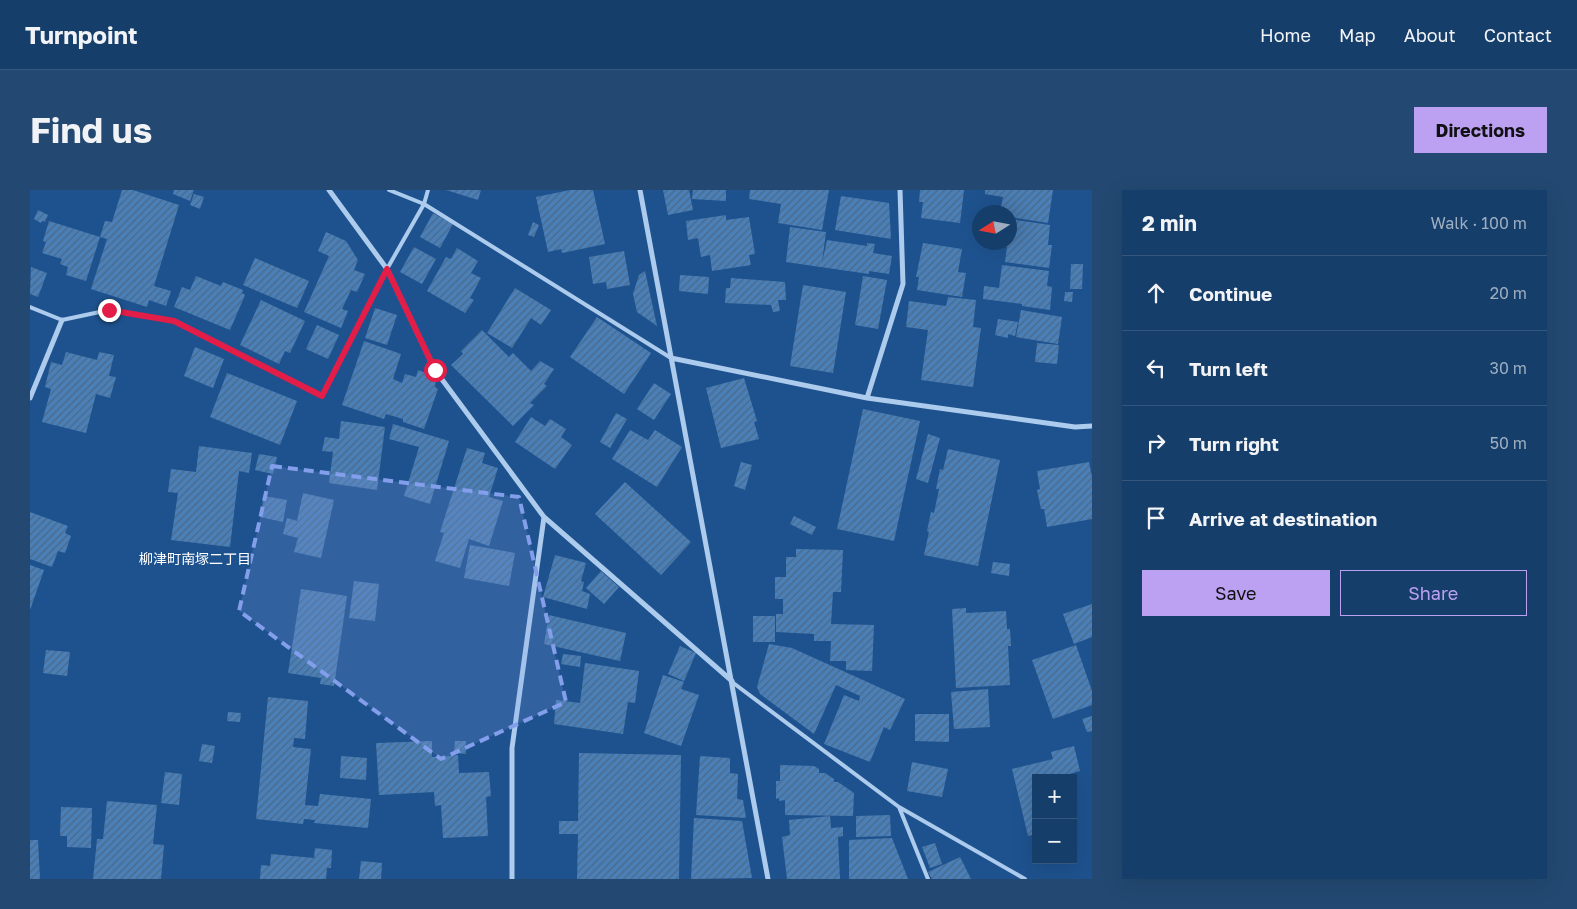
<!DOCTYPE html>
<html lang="en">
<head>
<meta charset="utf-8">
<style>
	body { margin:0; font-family:"Golos Text","Noto Sans JP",sans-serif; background:#234972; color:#f1f3f6 }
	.controls { position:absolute; right:15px; bottom:15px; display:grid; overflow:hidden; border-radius:0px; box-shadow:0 5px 20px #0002 }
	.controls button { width:45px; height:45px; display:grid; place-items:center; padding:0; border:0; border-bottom:1px solid #35577e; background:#163e6a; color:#f1f3f6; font:25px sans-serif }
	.compass { position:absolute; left:942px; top:15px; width:45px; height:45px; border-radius:50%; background:#163e6a; box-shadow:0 5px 20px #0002; rotate:259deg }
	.stop { position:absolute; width:15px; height:15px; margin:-11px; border:4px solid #e11d48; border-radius:50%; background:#fff }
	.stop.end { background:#e11d48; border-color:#fff; box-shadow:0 1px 5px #0008 }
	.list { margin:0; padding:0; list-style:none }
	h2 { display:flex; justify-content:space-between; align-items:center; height:65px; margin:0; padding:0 20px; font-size:21px }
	h2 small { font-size:16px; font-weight:400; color:#9eaec1 }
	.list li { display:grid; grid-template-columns:32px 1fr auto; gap:15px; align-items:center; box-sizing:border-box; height:75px; padding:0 20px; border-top:1px solid #35577e }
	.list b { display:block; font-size:19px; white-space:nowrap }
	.list em { font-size:16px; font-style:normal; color:#9eaec1 }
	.actions { display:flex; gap:10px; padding:15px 20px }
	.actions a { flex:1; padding:11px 0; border:1px solid #bca0f2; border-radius:0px; text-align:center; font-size:18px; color:#bca0f2 }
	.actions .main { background:#bca0f2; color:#111 }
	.icon { flex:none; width:28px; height:28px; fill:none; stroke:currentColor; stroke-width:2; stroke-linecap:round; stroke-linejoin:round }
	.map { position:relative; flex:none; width:1062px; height:689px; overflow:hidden; border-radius:0px }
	header { display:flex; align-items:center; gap:30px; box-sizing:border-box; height:70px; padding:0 25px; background:#163e6a; border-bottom:1px solid #35577e }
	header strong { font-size:24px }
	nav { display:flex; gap:28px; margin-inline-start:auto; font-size:18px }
	.intro { display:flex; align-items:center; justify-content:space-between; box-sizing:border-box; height:120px; padding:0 30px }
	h1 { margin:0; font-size:35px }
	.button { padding:12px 22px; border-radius:0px; background:#bca0f2; color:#111; font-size:18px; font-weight:700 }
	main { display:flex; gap:30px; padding:0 30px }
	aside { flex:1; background:#163e6a; border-radius:0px; box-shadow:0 5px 20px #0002 }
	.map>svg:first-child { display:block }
</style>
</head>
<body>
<header>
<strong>Turnpoint</strong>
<nav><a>Home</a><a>Map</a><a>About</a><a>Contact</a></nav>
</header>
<div class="intro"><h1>Find us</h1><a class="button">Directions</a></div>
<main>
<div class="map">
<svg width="1062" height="689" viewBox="0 0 1062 689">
	<defs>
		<pattern id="building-hatch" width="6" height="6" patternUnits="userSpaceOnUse" patternTransform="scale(1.25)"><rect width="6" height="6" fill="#4a7fb7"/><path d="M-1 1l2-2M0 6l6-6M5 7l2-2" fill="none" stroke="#4b6887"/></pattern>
	</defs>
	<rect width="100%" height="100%" fill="#1e528e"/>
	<path fill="url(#building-hatch)" d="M 92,0 L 103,0 L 149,15 L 124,96 L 141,101 L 136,116 L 119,110 L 117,117 L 61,99 L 77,49 L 70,47 L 75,31 L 82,32 Z
		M 144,0 L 164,0 L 160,11 L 143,4 Z
		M 416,0 L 451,0 L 448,10 Z
		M 540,0 L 563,0 L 575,54 L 532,63 L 531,59 L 518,62 L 506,7 Z
		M 633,0 L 659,0 L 663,20 L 638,25 Z
		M 663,0 L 696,0 L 696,11 L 662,9 Z
		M 720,0 L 799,0 L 792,40 L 748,33 L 751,14 L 719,9 Z
		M 890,0 L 934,0 L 930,33 L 891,28 L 893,12 L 889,12 Z
		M 955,0 L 1023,0 L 1018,33 L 979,27 L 979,22 L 970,22 L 973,7 L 955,4 Z
		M 164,4 L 174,7 L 170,19 L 160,15 Z
		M 811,6 L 859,13 L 861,49 L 805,40 Z
		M 8,20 L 18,25 L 15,32 L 12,31 L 11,33 L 4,29 Z
		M 403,23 L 423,34 L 410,58 L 390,47 Z
		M 696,25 L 696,30 L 719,27 L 725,64 L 719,65 L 721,75 L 682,81 L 680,65 L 671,67 L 668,48 L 658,50 L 656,31 Z
		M 979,29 L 1020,35 L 1018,55 L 1022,55 L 1019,78 L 975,72 L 977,57 L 964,55 L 965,52 L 979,52 Z
		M 19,31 L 70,47 L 56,91 L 36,85 L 38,77 L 30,74 L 32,69 L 12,63 L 16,52 L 13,51 Z
		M 503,32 L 509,35 L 504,47 L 498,45 Z
		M 760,37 L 796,42 L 792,73 L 797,50 L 837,56 L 837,53 L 845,54 L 843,63 L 862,66 L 859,84 L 839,81 L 839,84 L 756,72 Z
		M 296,42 L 316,51 L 328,70 L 324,80 L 335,84 L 327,102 L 321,100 L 312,119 L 318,121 L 311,138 L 274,122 L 299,66 L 288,61 Z
		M 893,53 L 932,59 L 928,82 L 936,83 L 932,107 L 887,100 L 889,87 L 886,87 Z
		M 384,57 L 406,69 L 392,94 L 370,82 Z
		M 427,58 L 448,71 L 441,83 L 451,88 L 440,108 L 444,110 L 435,123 L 397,101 L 416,67 L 421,69 Z
		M 594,61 L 600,95 L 577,99 L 576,92 L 563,94 L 559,67 Z
		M 225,68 L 279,91 L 267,118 L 213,95 Z
		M 1041,74 L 1053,74 L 1052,99 L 1040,99 Z
		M 972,75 L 1019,81 L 1017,96 L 1022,97 L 1020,120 L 992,116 L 992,114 L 953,109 L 954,96 L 969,98 Z
		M 1,77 L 17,83 L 8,107 L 0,104 Z
		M 615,81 L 627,136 L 607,122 L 603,104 L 609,85 Z
		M 650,85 L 679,87 L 678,104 L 649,101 Z
		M 166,86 L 191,96 L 193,92 L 213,100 L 212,103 L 215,105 L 200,140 L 144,117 L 152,97 L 160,100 Z
		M 833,86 L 857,90 L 848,139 L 825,135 Z
		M 701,88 L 755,92 L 756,110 L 748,110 L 750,121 L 743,122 L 741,115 L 695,113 L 696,98 L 700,98 Z
		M 773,95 L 816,102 L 803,183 L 760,176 Z
		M 485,98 L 521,120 L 511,135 L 501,128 L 482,158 L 457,143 Z
		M 1035,102 L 1043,102 L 1042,112 L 1034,111 Z
		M 918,107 L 946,110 L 943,137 L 951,138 L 943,197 L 891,190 L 898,140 L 876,137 L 879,111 L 916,116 Z
		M 231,110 L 275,131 L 260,163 L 255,161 L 249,174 L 210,155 Z
		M 345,118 L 367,125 L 357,155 L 335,148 Z
		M 991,120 L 1032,127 L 1028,154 L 986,147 Z
		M 567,127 L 621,163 L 594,204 L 540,167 Z
		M 968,129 L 988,132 L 985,146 L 978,144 L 978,148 L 965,145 Z
		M 287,135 L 309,145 L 298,169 L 276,159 Z
		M 452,140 L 479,167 L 483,163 L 501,181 L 510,171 L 524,179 L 514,194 L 517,196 L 500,213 L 504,215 L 483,236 L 421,175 L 433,164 L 431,161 Z
		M 334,151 L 371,164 L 363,189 L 372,193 L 375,184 L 386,187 L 388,180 L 406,187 L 405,197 L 408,199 L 394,239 L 373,232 L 373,229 L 363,226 L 356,224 L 354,229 L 312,215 Z
		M 1007,153 L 1029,155 L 1027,174 L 1005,172 Z
		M 165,157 L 194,169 L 183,198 L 154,186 Z
		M 36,162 L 67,170 L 69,162 L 84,165 L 79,186 L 86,187 L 80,208 L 66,204 L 56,243 L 12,232 L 21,199 L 15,197 L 21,172 L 32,175 Z
		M 197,183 L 267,211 L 250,255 L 180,227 Z
		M 714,188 L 727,231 L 724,232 L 729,249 L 691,258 L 676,198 Z
		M 624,193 L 641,204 L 624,230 L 607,219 Z
		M 833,219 L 890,231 L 864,351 L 807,339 Z
		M 586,223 L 597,229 L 580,258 L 570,252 Z
		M 501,227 L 515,236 L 520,229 L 536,239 L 531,247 L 542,255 L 525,279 L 485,252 Z
		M 311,231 L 355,237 L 347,300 L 299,293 L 303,262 L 292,261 L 295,247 L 309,249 Z
		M 363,234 L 419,251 L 400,314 L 374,306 L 389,257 L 359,249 Z
		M 600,240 L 618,250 L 625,240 L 652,257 L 627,297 L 582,269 Z
		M 898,244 L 910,248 L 898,293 L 886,289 Z
		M 169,256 L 222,263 L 219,283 L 209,281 L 200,357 L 141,350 L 148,303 L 138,302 L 141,279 L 166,282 Z
		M 437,258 L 455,263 L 452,273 L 468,278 L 459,307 L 473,311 L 459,356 L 439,349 L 430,378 L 405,371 L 414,343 L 410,342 Z
		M 918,259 L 970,270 L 948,376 L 894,365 L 899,342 L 897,341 L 901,322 L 904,323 L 909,299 L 906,299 L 910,279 L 913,280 Z
		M 229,264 L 247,267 L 243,284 L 225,280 Z
		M 711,272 L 722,275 L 715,300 L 704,296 Z
		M 1059,272 L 1062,287 L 1062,329 L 1017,337 L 1014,319 L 1011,319 L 1007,300 L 1010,299 L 1007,281 Z
		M 595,292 L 661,352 L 631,385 L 565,324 Z
		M 273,303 L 304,310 L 291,368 L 264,362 L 268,348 L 253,344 L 257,328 L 267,331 Z
		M 234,306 L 257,310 L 253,332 L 230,327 Z
		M 0,322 L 38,336 L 35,343 L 41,346 L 35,363 L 28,361 L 22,377 L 0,369 Z
		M 764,326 L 786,337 L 782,345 L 760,334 Z
		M 440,355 L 485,363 L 479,396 L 434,388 Z
		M 766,359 L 813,360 L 811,402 L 803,402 L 801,434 L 844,435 L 842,481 L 816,480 L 816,471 L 800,471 L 801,451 L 784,451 L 784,444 L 746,442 L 746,424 L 753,424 L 753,409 L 745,409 L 745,387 L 756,387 L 756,367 L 766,367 Z
		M 525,365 L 556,373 L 551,391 L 554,392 L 552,401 L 560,404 L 557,419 L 513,407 Z
		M 963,372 L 980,374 L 979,386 L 961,383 Z
		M 0,375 L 14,380 L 0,420 Z
		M 571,381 L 589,397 L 574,414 L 556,398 Z
		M 324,391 L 349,394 L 345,431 L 319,428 Z
		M 271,399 L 317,406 L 304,496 L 290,494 L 291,488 L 258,483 Z
		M 1062,414 L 1062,447 L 1044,454 L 1033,424 Z
		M 936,418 L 936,423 L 976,421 L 977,439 L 980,439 L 981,456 L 978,456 L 980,495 L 926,498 L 922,419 Z
		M 519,425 L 596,443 L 590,471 L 514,454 Z
		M 723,426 L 745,426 L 745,452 L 723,452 Z
		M 739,454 L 762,458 L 875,509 L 860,540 L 854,537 L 840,572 L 794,554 L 814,505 L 829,511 L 830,506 L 806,495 L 784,544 L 730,504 L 727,497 Z
		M 1046,455 L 1062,501 L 1062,515 L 1023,529 L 1002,470 Z
		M 650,456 L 666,463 L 654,491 L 638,484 Z
		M 16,460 L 40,462 L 37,486 L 13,483 Z
		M 533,464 L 551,466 L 550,477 L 531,474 Z
		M 555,473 L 609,481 L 605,513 L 598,512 L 593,544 L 524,534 L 526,510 L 550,513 Z
		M 633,485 L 654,492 L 651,499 L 669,505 L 651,556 L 614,543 Z
		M 958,499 L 960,537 L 924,539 L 921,502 Z
		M 238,507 L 278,511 L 275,549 L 264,548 L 263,557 L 281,559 L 275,615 L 288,616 L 290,604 L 341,609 L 338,638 L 284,633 L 285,630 L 274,629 L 273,634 L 226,629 Z
		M 198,522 L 211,523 L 210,532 L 197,531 Z
		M 885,524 L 919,524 L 919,552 L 885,551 Z
		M 1062,526 L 1062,541 L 1057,542 L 1052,529 Z
		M 402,551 L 402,567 L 428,565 L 429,583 L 459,582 L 461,606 L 456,607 L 458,646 L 413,648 L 411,615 L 405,616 L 404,602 L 349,605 L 346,553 Z
		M 425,551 L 436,551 L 436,564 L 424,563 Z
		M 172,554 L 185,556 L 182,573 L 169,571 Z
		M 1044,556 L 1050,581 L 1032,586 L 1033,588 L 1006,588 L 1006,644 L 998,646 L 982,579 L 1023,569 L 1021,562 Z
		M 549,563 L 651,565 L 649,689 L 547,689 L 548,644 L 529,644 L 529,631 L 548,631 Z
		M 311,566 L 337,568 L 336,590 L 310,588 Z
		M 670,566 L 700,568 L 700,583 L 708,584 L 707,609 L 713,610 L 716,628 L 666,625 Z
		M 882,572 L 918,579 L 912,607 L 877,601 Z
		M 750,575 L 784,576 L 789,579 L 789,583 L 795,583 L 804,589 L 804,592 L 808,592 L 824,603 L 823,626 L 755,625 L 755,610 L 749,611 L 749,608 L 746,609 L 746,591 L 750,591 Z
		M 135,582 L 152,584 L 149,615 L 131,613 Z
		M 77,611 L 127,615 L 123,654 L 134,655 L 131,689 L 63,689 L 67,649 L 73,649 Z
		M 31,617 L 62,618 L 61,658 L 37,657 L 37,646 L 30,646 Z
		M 860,625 L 861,646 L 826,647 L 826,626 Z
		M 800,626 L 801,638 L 813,637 L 813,646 L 808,647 L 810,689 L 757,689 L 752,647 L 760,645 L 759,630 Z
		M 664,628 L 712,631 L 722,688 L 661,689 Z
		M 862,648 L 878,689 L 819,689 L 819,650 Z
		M 0,650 L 8,650 L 10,689 L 0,689 Z
		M 905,653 L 912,674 L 900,678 L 892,657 Z
		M 285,658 L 302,660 L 301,678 L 297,678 L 296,689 L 230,689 L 231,675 L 240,676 L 241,664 L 284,668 Z
		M 930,667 L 941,689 L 902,689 L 898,682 Z
		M 331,671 L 352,673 L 351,689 L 329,689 Z"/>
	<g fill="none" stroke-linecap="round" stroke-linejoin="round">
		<path stroke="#accbed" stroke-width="4" d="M 359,0 L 394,14 L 641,168
			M 0,117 L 32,130 L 79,120 L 144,131 L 292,206 L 357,79 L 394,14 L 398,0
			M 702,492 L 869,617 L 995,689
			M 869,617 L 898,689"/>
		<path stroke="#accbed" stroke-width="5" d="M 299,0 L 357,79 L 405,180 L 514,327 L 702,491
			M 610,0 L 738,689
			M 641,168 L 837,208 L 1045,237 L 1062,236
			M 0,208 L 32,130
			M 837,208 L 873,94 L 870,0
			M 482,689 L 482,558 L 514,327"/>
	</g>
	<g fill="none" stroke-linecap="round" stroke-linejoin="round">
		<path stroke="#e11d48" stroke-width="6" d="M 79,120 L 144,131 L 292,206 L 357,79 L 405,180"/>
	</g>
	<path fill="#839eea" fill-opacity="0.2" stroke="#839eea" stroke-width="4" stroke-dasharray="10 6" stroke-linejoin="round" d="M 242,276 L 489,307 L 536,512 L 411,569 L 209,421 Z"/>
	<g text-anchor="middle" stroke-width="4" stroke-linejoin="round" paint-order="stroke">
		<g font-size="14" fill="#fff" stroke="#1e528e">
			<text x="165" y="374">柳津町南塚二丁目</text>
		</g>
	</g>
</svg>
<div class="controls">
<button>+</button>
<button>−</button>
</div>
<svg class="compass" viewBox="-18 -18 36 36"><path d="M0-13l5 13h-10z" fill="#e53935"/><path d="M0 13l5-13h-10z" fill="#9eaec1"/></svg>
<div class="stop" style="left:405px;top:180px"></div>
<div class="stop end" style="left:79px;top:120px"></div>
</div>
<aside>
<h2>2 min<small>Walk · 100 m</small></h2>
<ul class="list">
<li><svg class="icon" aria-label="ahead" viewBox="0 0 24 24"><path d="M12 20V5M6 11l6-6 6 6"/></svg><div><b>Continue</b></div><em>20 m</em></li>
<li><svg class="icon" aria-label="left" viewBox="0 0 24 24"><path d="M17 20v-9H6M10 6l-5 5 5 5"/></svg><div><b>Turn left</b></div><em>30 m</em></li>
<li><svg class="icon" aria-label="right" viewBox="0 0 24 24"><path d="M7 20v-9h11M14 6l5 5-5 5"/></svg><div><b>Turn right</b></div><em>50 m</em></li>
<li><svg class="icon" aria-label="arrive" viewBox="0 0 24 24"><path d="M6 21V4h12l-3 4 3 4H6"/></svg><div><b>Arrive at destination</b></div></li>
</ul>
<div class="actions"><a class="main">Save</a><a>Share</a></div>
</aside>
</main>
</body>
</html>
